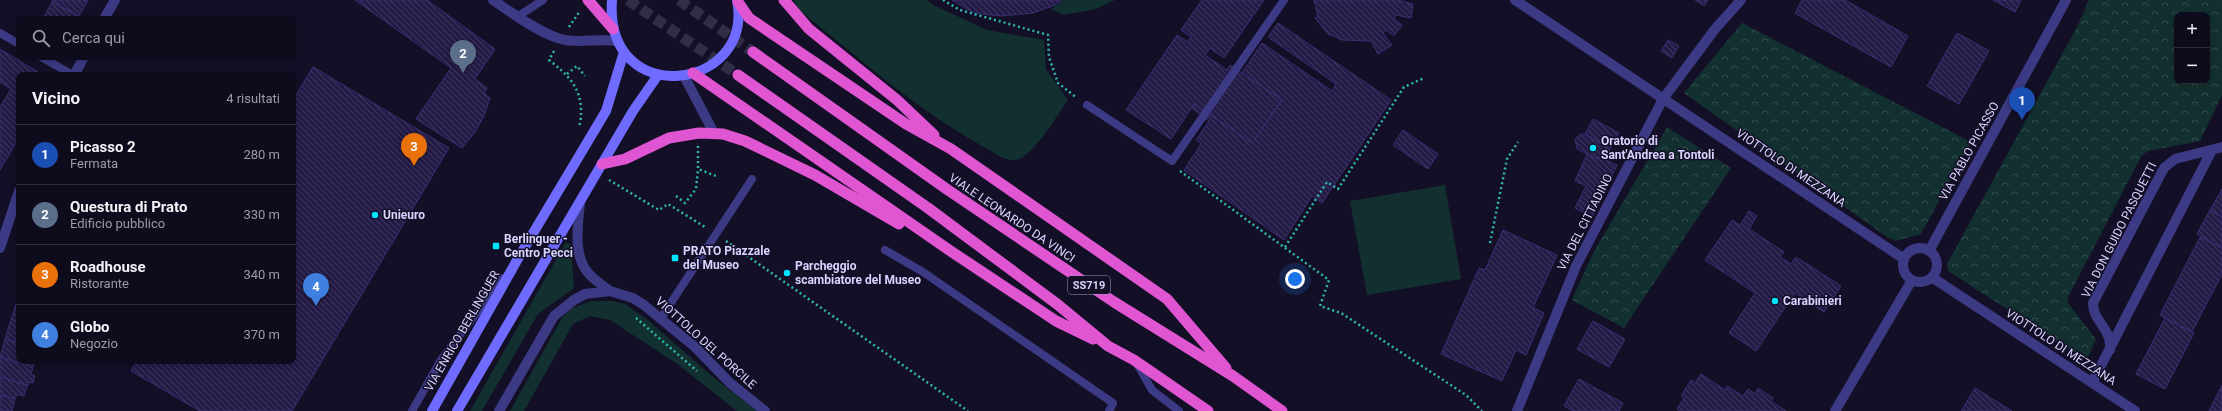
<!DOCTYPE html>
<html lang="it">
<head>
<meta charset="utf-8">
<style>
	body { margin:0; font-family:Roboto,sans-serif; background:#171425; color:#f1f3f6 }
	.controls { position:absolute; right:12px; top:12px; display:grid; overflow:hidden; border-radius:8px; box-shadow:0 2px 6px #0003 }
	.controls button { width:36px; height:36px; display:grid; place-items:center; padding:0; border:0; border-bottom:1px solid #2e2b3b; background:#0e0b1c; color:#f1f3f6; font:20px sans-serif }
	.you { position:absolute; left:1295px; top:279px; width:14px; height:14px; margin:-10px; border:3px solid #fff; border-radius:50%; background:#1a73e8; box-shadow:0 0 0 6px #1a73e833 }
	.badge { display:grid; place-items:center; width:26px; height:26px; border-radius:50%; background:#00e5ff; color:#fff; font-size:13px; font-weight:700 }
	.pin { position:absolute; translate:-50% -33px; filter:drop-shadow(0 1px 2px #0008) }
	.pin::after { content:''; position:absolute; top:21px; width:14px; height:12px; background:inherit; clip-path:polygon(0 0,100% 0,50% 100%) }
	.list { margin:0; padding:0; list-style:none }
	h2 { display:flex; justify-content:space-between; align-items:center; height:52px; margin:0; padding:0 16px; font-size:17px }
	h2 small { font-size:13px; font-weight:400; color:#9b9ba3 }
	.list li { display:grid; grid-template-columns:26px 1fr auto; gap:12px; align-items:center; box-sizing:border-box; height:60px; padding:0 16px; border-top:1px solid #2e2b3b }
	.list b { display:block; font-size:15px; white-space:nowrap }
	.list p { margin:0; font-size:13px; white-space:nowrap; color:#9b9ba3 }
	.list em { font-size:13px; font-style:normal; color:#9b9ba3 }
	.icon { flex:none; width:22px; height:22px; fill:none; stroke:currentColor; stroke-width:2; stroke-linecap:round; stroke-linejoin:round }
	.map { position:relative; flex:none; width:2222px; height:411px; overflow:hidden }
	.search { position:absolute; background:#0e0b1c; box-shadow:0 2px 6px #0003; left:16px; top:16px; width:280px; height:44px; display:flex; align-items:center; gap:10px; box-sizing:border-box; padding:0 14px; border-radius:8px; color:#9b9ba3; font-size:15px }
	.panel { position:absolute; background:#0e0b1c; box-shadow:0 2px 6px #0003; left:16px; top:72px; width:280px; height:292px; border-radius:8px }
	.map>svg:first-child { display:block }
</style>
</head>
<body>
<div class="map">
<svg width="2222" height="411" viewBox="0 0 2222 411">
	<defs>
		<pattern id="forest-crowns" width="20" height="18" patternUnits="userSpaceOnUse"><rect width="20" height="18" fill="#12302f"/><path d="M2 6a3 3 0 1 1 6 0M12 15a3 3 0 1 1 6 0" fill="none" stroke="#344d4e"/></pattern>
		<pattern id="building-back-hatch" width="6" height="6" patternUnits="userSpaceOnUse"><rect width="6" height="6" fill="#241b47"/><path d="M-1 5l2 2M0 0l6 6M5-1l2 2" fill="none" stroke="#433b63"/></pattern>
	</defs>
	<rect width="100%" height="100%" fill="#130f26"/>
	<path fill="#12302f" d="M 793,0 L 927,0 L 933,5 L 987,30 L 1044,40 L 1046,69 L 1068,100 C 1058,114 1031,160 1015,160 C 1004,161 993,152 984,147 C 917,110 859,58 799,10 Z
		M 1064,0 L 1115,0 L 1096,9 L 1063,15 L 1051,9 Z
		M 1445,185 L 1461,279 L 1367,295 L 1350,201 Z
		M 566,242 L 571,245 L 574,288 L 538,314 L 482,411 L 470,411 Z
		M 591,301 L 613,301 L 625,304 L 649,321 L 713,377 L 757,411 L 737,411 L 676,363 L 610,320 L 590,316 L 573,324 L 524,411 L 510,411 L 563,316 L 573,308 Z"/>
	<path fill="url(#forest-crowns)" fill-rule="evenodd" d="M 2089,0 L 2222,0 L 2222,95 L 2200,141 L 2148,151 L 2142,155 L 2068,297 L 2068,303 L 2096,339 L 2088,357 L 2083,358 L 1948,271 L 1947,264 L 2078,25 ZM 2177,15 L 2207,15 L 2207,81 L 2177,81 Z
		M 1742,23 L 1971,142 L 1921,234 L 1896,241 L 1887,237 L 1684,93 Z
		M 1667,127 L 1731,168 L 1624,328 L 1572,300 L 1592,255 Z"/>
	<path fill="url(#building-back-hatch)" stroke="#3b2d73" d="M 53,0 L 88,0 L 79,16 L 52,2 Z
		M 355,0 L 427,0 L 495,49 L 475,79 L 487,88 L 484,93 L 490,98 L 484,116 L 475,132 L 462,148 L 416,119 L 451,68 Z
		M 952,0 L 1062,0 L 1055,5 L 1033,13 L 1001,16 L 974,13 Z
		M 1202,0 L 1264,0 L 1224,58 L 1210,48 L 1205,55 L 1227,70 L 1230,65 L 1282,100 L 1252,143 L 1194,104 L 1171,139 L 1126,110 L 1177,35 L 1188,42 L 1191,37 L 1181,30 Z
		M 1314,0 L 1398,0 L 1413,4 L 1411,18 L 1396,15 L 1394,19 L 1402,25 L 1394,36 L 1386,30 L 1383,33 L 1392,45 L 1378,54 L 1371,41 L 1342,40 L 1328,34 L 1315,18 L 1318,17 Z
		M 1695,0 L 1708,0 L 1704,6 Z
		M 1802,0 L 1845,0 L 1908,36 L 1891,67 L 1795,13 Z
		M 1993,0 L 2021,0 L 2015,12 Z
		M 52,2 L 79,16 L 78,19 L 43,19 Z
		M 1278,23 L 1391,100 L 1322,203 L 1312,196 L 1284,240 L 1184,170 L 1201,144 L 1196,140 L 1209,121 L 1192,108 L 1194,104 L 1252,143 L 1282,100 L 1242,73 L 1262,43 L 1332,91 L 1336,84 L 1268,37 Z
		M 1957,33 L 1989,51 L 1959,104 L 1927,86 Z
		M 1668,40 L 1679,46 L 1672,58 L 1661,51 Z
		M 0,49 L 43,75 L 19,75 L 19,138 L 0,170 L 0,107 L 11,89 L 0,82 Z
		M 313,67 L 449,148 L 292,411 L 200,411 L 131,371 L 137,361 L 293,361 L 293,100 Z
		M 1593,119 L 1619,133 L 1610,149 L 1585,134 Z
		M 1403,130 L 1438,154 L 1428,169 L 1393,145 Z
		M 1581,134 L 1585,134 L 1610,149 L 1605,160 L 1599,157 L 1597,159 L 1577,149 L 1575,139 Z
		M 1587,154 L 1597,159 L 1599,157 L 1617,165 L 1592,217 L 1575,208 L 1586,186 L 1575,181 Z
		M 2222,189 L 2222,217 L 2210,210 Z
		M 2210,210 L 2222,217 L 2222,248 L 2197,234 Z
		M 1749,211 L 1757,216 L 1749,229 L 1784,252 L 1780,257 L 1791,264 L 1796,257 L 1841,286 L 1824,312 L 1795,293 L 1756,351 L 1729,333 L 1755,293 L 1705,260 L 1732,220 L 1740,225 Z
		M 1503,230 L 1557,255 L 1533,308 L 1544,313 L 1526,355 L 1516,350 L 1502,381 L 1441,354 L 1479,268 L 1485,270 Z
		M 2200,237 L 2222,248 L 2222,274 L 2192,332 L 2160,315 Z
		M 19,293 L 19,309 L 15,307 Z
		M 15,307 L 19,309 L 19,343 L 5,339 Z
		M 2165,318 L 2194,333 L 2165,389 L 2136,374 Z
		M 1593,321 L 1625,339 L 1609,367 L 1577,349 Z
		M 5,339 L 19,343 L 19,361 L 35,361 L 33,367 L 0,357 Z
		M 0,357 L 33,367 L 31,374 L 35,376 L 33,383 L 29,382 L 28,386 L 0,377 Z
		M 1701,374 L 1725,390 L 1727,386 L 1743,396 L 1748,389 L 1755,394 L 1758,388 L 1773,398 L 1771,401 L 1786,411 L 1680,411 L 1677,409 L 1684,398 L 1681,396 L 1691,380 L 1695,383 Z
		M 0,377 L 27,385 L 24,396 L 17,394 L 15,399 L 0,395 Z
		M 1579,379 L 1623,403 L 1619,411 L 1573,411 L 1564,406 Z
		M 2222,385 L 2222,411 L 2209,411 Z
		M 1975,388 L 2012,411 L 1961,411 Z
		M 0,395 L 15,399 L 12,411 L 0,411 Z"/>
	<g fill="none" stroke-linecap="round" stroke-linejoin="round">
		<path stroke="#312d47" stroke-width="11" stroke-dasharray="11 5.5" stroke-linecap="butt" d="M 628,0 L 738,75
			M 679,0 L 753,52"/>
		<path stroke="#2fb8b0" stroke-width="2.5" stroke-dasharray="2 3" stroke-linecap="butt" d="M 943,0 L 960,10 L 1048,35 L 1049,57 L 1058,83 L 1077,98
			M 569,27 L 580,11
			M 554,51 L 549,60 C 567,74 581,87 581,111 C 581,116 581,122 579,126
			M 567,74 L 577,66 L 585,76
			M 698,146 L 698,169 L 716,176
			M 1180,171 L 1329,280 L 1320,306 L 1341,313 L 1466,395 L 1482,411
			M 609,180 L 659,210 L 668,204 L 705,227
			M 676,196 L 685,203 L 696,189 L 698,169
			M 726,241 L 968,411
			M 1490,243 L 1507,159 L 1518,142
			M 1285,247 L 1327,182 L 1338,189 L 1404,87 L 1424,78
			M 636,318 L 697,371"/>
		<path stroke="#3d3a85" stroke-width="8" d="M 517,17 L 543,0
			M 0,33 L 19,44
			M 41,57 L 73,75
			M 1087,105 L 1172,161 L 1284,0
			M 885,250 L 923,272 L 1113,403 L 1109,411
			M 661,318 L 752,179
			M 1136,362 L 1152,390 L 1179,411
			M 412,411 L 441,360 L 503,278"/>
		<path stroke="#3d3a85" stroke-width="10" d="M 493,0 C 510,12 541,34 561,39 C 576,44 599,38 617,41
			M 1515,0 L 1904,259
			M 104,19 L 115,0
			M 74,75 L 84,57
			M 684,76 L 714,133
			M 580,203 C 578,225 572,257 590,275 C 596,281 603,286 610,291
			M1903 265a17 17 0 1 1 34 0a17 17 0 1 1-34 0Z
			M 0,248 L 19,191
			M 1929,251 L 2066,0
			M 1933,278 L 2135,411
			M 2110,350 C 2112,328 2093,322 2093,303 L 2164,168 L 2175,159 L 2222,147
			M 2092,383 L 2212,150
			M 499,411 L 554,316 L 574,300 L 585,294 L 610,291 L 633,298 L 644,305 L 695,347 L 730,383 L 765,411
			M 1517,411 L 1576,266 L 1663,99 L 1715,29 L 1741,0
			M 1835,411 L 1912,280"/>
		<path stroke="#6f6bff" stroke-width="10" d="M 612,0 C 604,111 755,91 737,0
			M 432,411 L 520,255 L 606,111 L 624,52
			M 457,411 L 633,111 L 658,75"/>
		<path stroke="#e055d1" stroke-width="11" d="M 588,0 L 613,29
			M 784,0 L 809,29 L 897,100 L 934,135
			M 738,2 L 749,18 L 906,124 L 951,149 L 1167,299 L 1226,368
			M 753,52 L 948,190 L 1114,302 L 1233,376 L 1282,411
			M 693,73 L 952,252 L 1056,321 L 1093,339
			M 738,75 L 928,208 L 1057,304 L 1108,346 L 1134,360 L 1208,411
			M 602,164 L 625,159 L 669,138 L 699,133 L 723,134 L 745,141 L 815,175 L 899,224"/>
	</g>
	<g fill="#00e5ff" stroke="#130f26" stroke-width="1.5">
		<circle cx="1593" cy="148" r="4"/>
		<circle cx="375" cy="215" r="4"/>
		<rect x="492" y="242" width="8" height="8" rx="2"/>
		<rect x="671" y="254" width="8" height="8" rx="2"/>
		<circle cx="787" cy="273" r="4"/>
		<circle cx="1775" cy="301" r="4"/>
	</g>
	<g text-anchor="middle" stroke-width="3" stroke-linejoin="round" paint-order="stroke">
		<rect fill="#130f26" stroke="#9e99be" stroke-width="1" x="1068" y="276" width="42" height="18" rx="3"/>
		<g font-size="11" font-weight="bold" fill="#d9d4ff">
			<text x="1089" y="289">SS719</text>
		</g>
		<g font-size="12" font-weight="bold" fill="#d9d4ff" stroke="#130f26" text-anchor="start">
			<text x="1601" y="145">Oratorio di<tspan x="1601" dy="14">Sant'Andrea a Tontoli</tspan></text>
			<text x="383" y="219">Unieuro</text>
			<text x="504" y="243">Berlinguer -<tspan x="504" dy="14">Centro Pecci</tspan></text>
			<text x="683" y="255">PRATO Piazzale<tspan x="683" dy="14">del Museo</tspan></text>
			<text x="795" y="270">Parcheggio<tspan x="795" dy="14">scambiatore del Museo</tspan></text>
			<text x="1783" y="305">Carabinieri</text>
		</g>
		<g font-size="12" fill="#d9d4ff" stroke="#130f26">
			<text transform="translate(1969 151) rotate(-61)" y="4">VIA PABLO PICASSO</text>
			<text transform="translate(1791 168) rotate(34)" y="4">VIOTTOLO DI MEZZANA</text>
			<text transform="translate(1012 218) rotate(34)" y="4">VIALE LEONARDO DA VINCI</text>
			<text transform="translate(1585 222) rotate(-63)" y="4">VIA DEL CITTADINO</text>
			<text transform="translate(2119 230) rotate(-63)" y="4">VIA DON GUIDO PASQUETTI</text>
			<text transform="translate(462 331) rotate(-60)" y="4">VIA ENRICO BERLINGUER</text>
			<text transform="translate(706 343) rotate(42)" y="4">VIOTTOLO DEL PORCILE</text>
			<text transform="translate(2061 347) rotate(33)" y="4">VIOTTOLO DI MEZZANA</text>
		</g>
	</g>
</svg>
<div class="controls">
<button>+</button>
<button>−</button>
</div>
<div class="you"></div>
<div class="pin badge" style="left:2022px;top:120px;background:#1a4fb4">1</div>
<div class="pin badge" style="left:463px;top:73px;background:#5c6f8a">2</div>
<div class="pin badge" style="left:414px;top:166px;background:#e8710a">3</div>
<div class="pin badge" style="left:316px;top:306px;background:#3f7fe0">4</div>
<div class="search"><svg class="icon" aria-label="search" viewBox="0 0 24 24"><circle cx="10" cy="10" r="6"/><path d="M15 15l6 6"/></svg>Cerca qui</div>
<section class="panel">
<h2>Vicino<small>4 risultati</small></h2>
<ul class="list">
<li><span class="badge" style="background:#1a4fb4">1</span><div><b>Picasso 2</b><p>Fermata</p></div><em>280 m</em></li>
<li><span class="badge" style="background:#5c6f8a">2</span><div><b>Questura di Prato</b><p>Edificio pubblico</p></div><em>330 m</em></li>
<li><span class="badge" style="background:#e8710a">3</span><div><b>Roadhouse</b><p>Ristorante</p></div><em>340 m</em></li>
<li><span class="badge" style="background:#3f7fe0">4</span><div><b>Globo</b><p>Negozio</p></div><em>370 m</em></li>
</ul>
</section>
</div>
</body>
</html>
